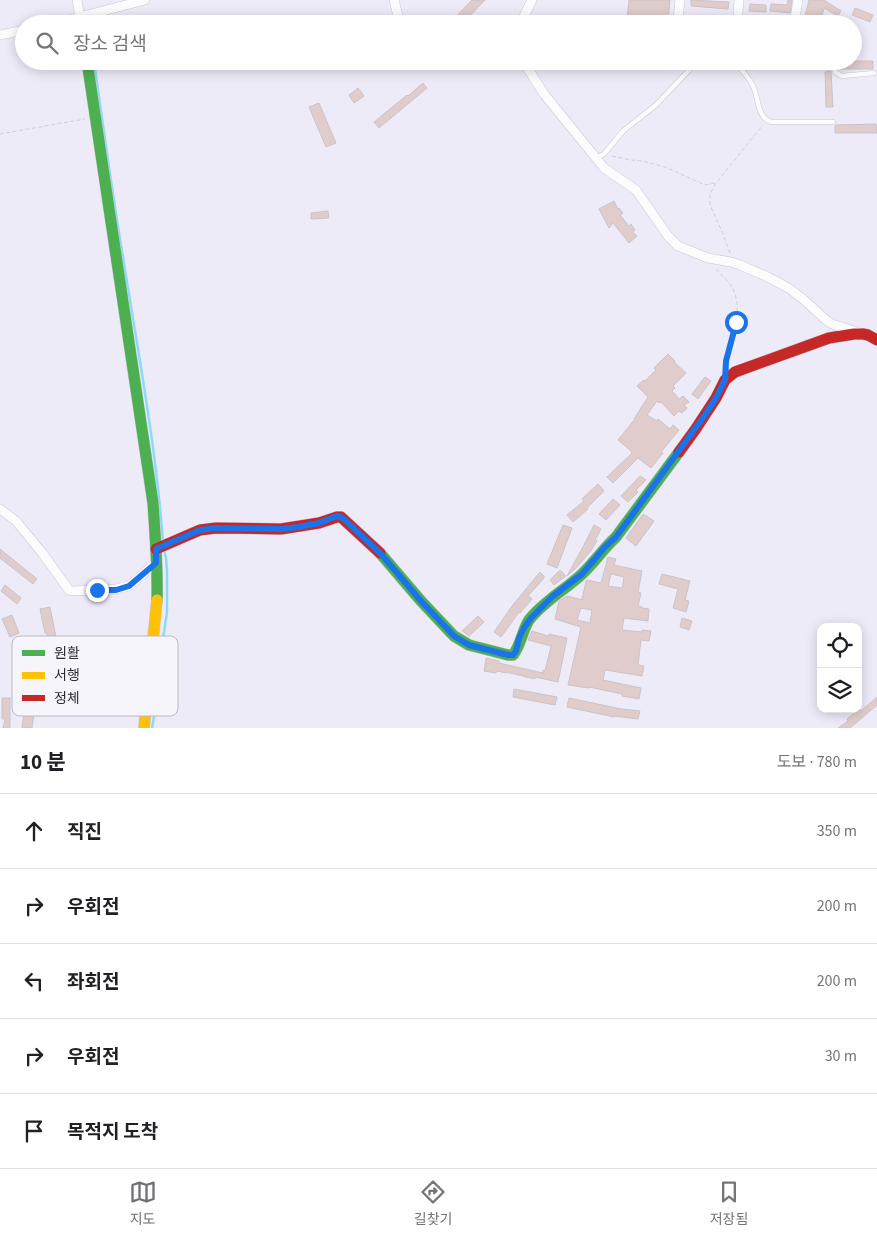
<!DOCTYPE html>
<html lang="ko">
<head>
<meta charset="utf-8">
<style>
	body { margin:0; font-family:"Source Sans 3","Noto Sans KR",sans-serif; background:#f6f6f6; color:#202124 }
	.controls { position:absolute; right:15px; bottom:15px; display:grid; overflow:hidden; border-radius:10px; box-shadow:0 2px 12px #0003 }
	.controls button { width:45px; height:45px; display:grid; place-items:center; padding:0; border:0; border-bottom:1px solid #e0e0e0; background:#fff; color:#202124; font:25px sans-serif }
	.stop { position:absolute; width:15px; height:15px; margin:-11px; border:4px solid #1a73e8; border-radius:50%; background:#fff }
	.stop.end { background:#1a73e8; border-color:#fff; box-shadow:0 1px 5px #0008 }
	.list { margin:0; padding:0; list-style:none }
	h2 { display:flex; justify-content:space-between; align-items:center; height:65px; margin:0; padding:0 20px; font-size:21px }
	h2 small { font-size:16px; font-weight:400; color:#757577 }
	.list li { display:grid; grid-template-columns:32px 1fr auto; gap:15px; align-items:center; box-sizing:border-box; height:75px; padding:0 20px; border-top:1px solid #e0e0e0 }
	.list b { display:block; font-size:19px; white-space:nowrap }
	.list em { font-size:16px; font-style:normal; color:#757577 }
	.icon { flex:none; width:28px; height:28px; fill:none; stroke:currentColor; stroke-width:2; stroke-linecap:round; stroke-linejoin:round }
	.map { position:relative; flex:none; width:877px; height:728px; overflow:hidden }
	.search { position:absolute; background:#fff; box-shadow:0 2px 12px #0003; left:15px; right:15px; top:15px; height:55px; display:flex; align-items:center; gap:12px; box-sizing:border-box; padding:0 18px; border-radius:28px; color:#757577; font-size:19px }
	.sheet { height:440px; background:#fff }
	nav { display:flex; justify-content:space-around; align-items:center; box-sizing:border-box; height:70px; border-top:1px solid #e0e0e0; background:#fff; font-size:14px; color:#757577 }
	nav a { display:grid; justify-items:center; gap:2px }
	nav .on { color:#716e7a }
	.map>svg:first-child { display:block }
</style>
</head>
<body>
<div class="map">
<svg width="877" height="728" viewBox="0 0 877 728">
	<rect width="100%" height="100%" fill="#eeebf9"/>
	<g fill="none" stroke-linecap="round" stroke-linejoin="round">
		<path stroke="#8bdafb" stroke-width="2.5" d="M 89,21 L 89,24
			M 94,61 C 103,126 112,192 123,257 C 138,352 156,446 163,542
			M 152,728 L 155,711 L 155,694 L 160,677 L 161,653 L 167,612 L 167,571 L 166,558 L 164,550"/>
	</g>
	<path fill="#e0cdcb" stroke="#cbc3c7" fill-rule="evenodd" d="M 472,0 L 485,0 L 462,24 L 449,24 Z
		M 629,0 L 670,0 L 668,21 L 627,18 Z
		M 691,0 L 729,2 L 728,9 L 691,6 Z
		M 788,0 L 792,0 L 790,13 L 770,11 L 771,4 L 787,5 Z
		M 809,0 L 824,0 L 841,11 L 838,16 L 824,8 L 821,20 L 805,16 Z
		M 750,4 L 766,5 L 766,12 L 749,11 Z
		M 855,8 L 873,15 L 870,22 L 852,15 Z
		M 839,61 L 873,61 L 873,69 L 839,69 Z
		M 831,71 L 833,107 L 826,107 L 825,72 Z
		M 423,83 L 427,88 L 379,128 L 374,122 L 407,95 L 408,96 Z
		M 358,88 L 364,96 L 354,103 L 349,95 Z
		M 319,103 L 336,143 L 326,147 L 309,107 Z
		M 876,124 L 877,133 L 835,133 L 835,126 L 836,125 Z
		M 614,201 L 618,209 L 619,208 L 623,213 L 620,215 L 629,226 L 631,224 L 635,230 L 633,232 L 637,236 L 629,243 L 613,223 L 609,228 L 599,209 Z
		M 328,211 L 329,218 L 311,219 L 311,213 Z
		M 668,354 L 675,361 L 674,362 L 686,373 L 673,386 L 675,388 L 672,391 L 679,399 L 683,396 L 689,402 L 684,405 L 687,408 L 682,413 L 679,411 L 674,416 L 661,402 L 659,403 L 657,401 L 647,415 L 657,421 L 658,419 L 670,429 L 673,425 L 679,430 L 661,452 L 663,453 L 651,468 L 638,458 L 613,483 L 607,477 L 632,453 L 631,451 L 618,440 L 635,419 L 634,419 L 648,397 L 637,386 L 644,380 L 645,381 L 656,370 L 654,368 Z
		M 705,377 L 711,381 L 698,399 L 692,394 Z
		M 640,476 L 646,480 L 636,490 L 638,492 L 628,502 L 621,496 Z
		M 598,484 L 604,491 L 587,508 L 588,509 L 573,522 L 567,515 L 584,501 L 582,499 Z
		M 613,499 L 620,505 L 606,520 L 599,514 Z
		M 643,514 L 654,521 L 636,546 L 626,538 Z
		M 563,525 L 572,528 L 557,568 L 547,564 Z
		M 594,525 L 601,529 L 595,540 L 597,541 L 591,551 L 576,568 L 567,576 L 584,545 Z
		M 0,549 L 37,579 L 33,584 L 0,558 Z
		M 608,557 L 616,559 L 614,565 L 642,571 L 638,592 L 641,593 L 638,606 L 642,607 L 642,608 L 649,609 L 648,621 L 624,618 L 622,630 L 642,632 L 642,630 L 651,631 L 649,641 L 641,640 L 638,665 L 644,666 L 642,676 L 605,670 L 603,680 L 641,688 L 639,699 L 622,696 L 622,694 L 589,687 L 589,688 L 568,685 L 581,627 L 555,619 L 559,601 L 567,596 L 583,600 L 582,599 L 586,581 L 587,580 L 601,583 ZM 611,574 L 624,577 L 622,588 L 608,586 ZM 581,608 L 592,610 L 590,623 L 577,620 Z
		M 560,570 L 566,576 L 554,585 L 550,580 Z
		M 540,572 L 544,576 L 544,578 L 528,596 L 532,599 L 520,613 L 519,612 L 501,637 L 494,632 L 512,606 Z
		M 662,574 L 690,581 L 685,600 L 689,601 L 686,612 L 673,608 L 678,589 L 659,584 Z
		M 5,585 L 21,598 L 17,604 L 1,591 Z
		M 50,607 L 57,642 L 58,642 L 59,669 L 48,669 L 47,633 L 45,633 L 40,609 Z
		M 12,615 L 19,633 L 10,637 L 2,619 Z
		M 478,616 L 484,622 L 469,636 L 464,632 L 462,631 Z
		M 682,618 L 692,621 L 689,630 L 680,627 Z
		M 532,631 L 548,636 L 549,634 L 567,638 L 558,682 L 535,677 L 535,679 L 506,672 L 506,673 L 497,671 L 496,673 L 484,671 L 486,658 L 499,661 L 499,663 L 543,673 L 543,670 L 545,671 L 551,646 L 528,640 Z
		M 514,689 L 557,697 L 555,705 L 513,697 Z
		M 22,697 L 36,699 L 32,728 L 22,728 L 25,705 L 21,705 Z
		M 877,697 L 877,705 L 850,728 L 838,728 L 848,721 L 847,719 L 859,709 L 861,711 Z
		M 2,698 L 10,698 L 10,728 L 3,728 L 5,719 L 2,719 Z
		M 569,698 L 621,709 L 640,711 L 638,719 L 614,716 L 614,717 L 567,707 Z"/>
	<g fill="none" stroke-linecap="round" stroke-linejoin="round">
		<g stroke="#c9c7d3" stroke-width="5.5">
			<path id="lane" d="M 833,61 L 835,72 L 842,76 L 874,73
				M 736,64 C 743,71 749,78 753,86 C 759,98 757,119 772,122 L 833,122
				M 596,158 L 604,154 L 623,131 L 656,105 L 690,69 L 696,65 L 702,64 L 736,64 L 780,61"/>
		</g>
		<g stroke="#c9c7d3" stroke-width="10">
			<path id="street" d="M 77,0 L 81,24
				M 394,0 L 400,24
				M 738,13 L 739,0
				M 795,18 L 798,0
				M 678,19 L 680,0
				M 53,24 L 145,0
				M 520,24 L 532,0
				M 0,35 L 24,30
				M 523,61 L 544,94 L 596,158 L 604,168 L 636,190 L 668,236 L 678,246 L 708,258 L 731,262 L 740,265 L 768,277 L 790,289 L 803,299 L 826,320 L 832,324 L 857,332
				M 0,509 L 16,521 L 43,554 L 69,590 L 72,591 L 116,589 L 129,586 L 156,563"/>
		</g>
		<g stroke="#c9c7d3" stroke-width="12">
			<path id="fast" d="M 87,61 L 153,503 C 155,535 158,568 157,600
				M 380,553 L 421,601 L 454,636 L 469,645 L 508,655 L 513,655 C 521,645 522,631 529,620 C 544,601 565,590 582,574 C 594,563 603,549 616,537 L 679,452"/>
		</g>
		<g stroke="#c9c7d3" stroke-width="12">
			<path id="slow" d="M 144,728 L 157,600"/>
		</g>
		<g stroke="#c9c7d3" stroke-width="12">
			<path id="jam" d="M 679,452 L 695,430 L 716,398 L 725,380 L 735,372 L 829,338 L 854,334 L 863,334 L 868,335 L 877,340
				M 156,549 L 200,530 L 216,528 L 281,529 L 319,523 L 337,517 L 341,517 L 380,553"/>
		</g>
		<path stroke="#cfced4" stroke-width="1" stroke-dasharray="4 2.5" stroke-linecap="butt" d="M 0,134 L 85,119
			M 612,156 L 631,160 L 642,161 L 665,167 L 705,185 L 715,183
			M 730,253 L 723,234 L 710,205 L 710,194 L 716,183 L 763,125
			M 716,269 C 723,277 732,284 735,294 C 742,316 731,341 726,361 L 725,367"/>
		<use href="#lane" stroke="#fcfcfe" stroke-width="4.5"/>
		<use href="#street" stroke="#fcfcfe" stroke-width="9"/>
		<use href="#fast" stroke="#4caf50" stroke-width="11"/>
		<use href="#slow" stroke="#ffc107" stroke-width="11"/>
		<use href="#jam" stroke="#c62828" stroke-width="11"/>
	</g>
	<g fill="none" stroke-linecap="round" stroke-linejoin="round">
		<path stroke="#1a73e8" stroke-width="6" d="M 97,590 L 116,590 L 129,586 L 156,563 L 156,549 L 200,530 L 216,528 L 281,529 L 298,527 L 319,523 L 337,516 L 341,517 L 346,521 L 381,554 L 421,601 L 454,636 L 469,645 L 508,655 L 513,655 L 516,651 L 519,638 L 524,628 L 531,618 L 553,596 L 582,574 L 605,547 L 616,537 L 705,415 L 716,398 L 725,380 L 726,361 L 734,331 L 736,322"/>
	</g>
	<rect x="12" y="636" width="166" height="80" rx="8" fill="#f7f5fc" stroke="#bab8c1" stroke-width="1"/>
	<rect x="22" y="650" width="23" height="6" fill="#4caf50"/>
	<rect x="22" y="672" width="23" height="7" fill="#ffc107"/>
	<rect x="22" y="695" width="23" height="6" fill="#c62828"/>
	<g font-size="14" fill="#2d2a36">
		<text x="54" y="658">원활</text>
		<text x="54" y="680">서행</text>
		<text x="54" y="703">정체</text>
	</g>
</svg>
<div class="controls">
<button><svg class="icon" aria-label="locate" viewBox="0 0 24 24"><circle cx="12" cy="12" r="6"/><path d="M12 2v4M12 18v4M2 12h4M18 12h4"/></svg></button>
<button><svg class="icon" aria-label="layers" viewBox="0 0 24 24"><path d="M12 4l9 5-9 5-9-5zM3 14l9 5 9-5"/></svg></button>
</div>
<div class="stop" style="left:736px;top:322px"></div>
<div class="stop end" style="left:97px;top:590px"></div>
<div class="search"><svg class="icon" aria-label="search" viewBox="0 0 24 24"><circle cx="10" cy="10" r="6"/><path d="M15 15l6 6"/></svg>장소 검색</div>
</div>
<section class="sheet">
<h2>10 분<small>도보 · 780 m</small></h2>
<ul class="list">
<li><svg class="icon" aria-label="ahead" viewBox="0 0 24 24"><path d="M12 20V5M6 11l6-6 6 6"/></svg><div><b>직진</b></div><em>350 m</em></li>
<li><svg class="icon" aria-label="right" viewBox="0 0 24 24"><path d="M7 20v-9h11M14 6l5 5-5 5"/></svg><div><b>우회전</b></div><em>200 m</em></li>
<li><svg class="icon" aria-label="left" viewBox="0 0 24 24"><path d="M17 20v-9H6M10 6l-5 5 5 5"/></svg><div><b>좌회전</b></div><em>200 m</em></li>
<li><svg class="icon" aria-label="right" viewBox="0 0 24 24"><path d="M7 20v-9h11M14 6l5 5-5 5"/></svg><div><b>우회전</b></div><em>30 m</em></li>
<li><svg class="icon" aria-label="arrive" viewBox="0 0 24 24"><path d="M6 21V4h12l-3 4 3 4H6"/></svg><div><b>목적지 도착</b></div></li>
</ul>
</section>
<nav>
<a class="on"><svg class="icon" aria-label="map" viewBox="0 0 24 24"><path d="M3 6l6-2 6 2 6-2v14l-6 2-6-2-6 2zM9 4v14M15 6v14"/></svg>지도</a>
<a><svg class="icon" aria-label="directions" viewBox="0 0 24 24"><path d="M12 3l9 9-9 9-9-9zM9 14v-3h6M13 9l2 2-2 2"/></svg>길찾기</a>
<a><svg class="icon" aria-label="saved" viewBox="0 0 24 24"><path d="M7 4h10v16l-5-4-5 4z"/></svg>저장됨</a>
</nav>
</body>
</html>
